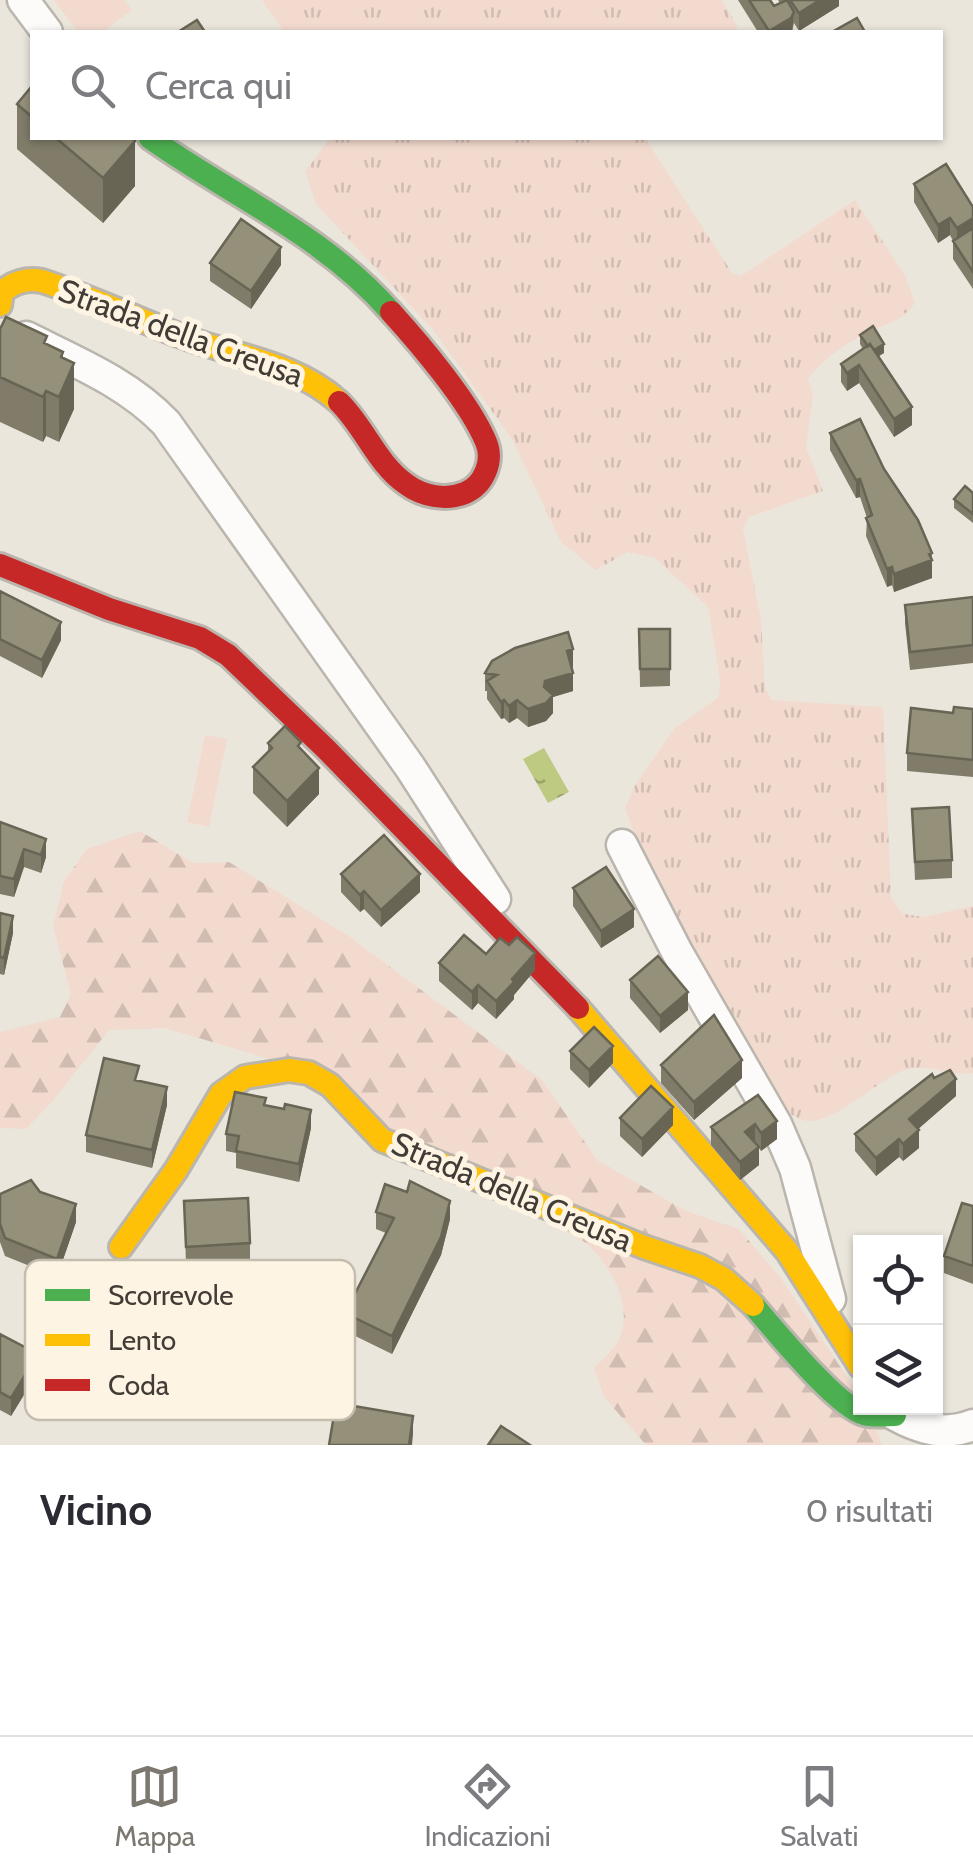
<!DOCTYPE html>
<html lang="it">
<head>
<meta charset="utf-8">
<style>
	body { margin:0; font-family:Cabin,sans-serif; background:#f7f7f7; color:#2b2b33 }
	.controls { position:absolute; right:30px; bottom:30px; display:grid; overflow:hidden; border-radius:0px; box-shadow:0 2px 8px #0004 }
	.controls button { width:90px; height:90px; display:grid; place-items:center; padding:0; border:0; border-bottom:2px solid #e1e1e2; background:#fff; color:#2b2b33; font:50px sans-serif }
	.list { margin:0; padding:0; list-style:none }
	h2 { display:flex; justify-content:space-between; align-items:center; height:130px; margin:0; padding:0 40px; font-size:42px }
	h2 small { font-size:32px; font-weight:400; color:#7c7c81 }
	.icon { flex:none; width:55px; height:55px; fill:none; stroke:currentColor; stroke-width:2; stroke-linecap:round; stroke-linejoin:round }
	.map { position:relative; flex:none; width:973px; height:1445px; overflow:hidden }
	.search { position:absolute; background:#fff; box-shadow:0 2px 8px #0004; left:30px; right:30px; top:30px; height:110px; display:flex; align-items:center; gap:25px; box-sizing:border-box; padding:0 35px; border-radius:0px; color:#7c7c81; font-size:38px }
	.sheet { height:290px; background:#fff }
	nav { display:flex; justify-content:space-around; align-items:center; box-sizing:border-box; height:140px; border-top:2px solid #e1e1e2; background:#fff; font-size:28px; color:#7c7c81 }
	nav a { display:grid; justify-items:center; gap:5px }
	nav .on { color:#7c7870 }
	.map>svg:first-child { display:block }
</style>
</head>
<body>
<div class="map">
<svg width="973" height="1445" viewBox="0 0 973 1445">
	<defs>
		<pattern id="grass-tufts" width="24" height="20" patternUnits="userSpaceOnUse" patternTransform="scale(2.5)"><rect width="24" height="20" fill="#f2dace"/><path d="M3 7l-1-3M5 7V3M7 7l1-3M15 17l-1-3M17 17v-4M19 17l1-3" fill="none" stroke="#d1bcb2"/></pattern>
		<pattern id="forest-firs" width="22" height="20" patternUnits="userSpaceOnUse" patternTransform="scale(2.5)"><rect width="22" height="20" fill="#f2dace"/><path d="M5 1l3.5 6h-7zM16 11l3.5 6h-7z" fill="#d1bcb2"/></pattern>
		<pattern id="water-ripples" width="26" height="14" patternUnits="userSpaceOnUse" patternTransform="scale(2.5)"><rect width="26" height="14" fill="#bec982"/><path d="M2 4q2-2 4 0t4 0M15 11q2-2 4 0t4 0" fill="none" stroke="#9ca46b"/></pattern>
	</defs>
	<rect width="100%" height="100%" fill="#ebe6dc"/>
	<path fill="url(#grass-tufts)" d="M 262,0 L 722,0 L 738,27 L 730,32 L 284,32 Z
		M 330,138 L 645,138 L 732,273 L 741,276 L 855,200 L 905,275 L 915,303 C 902,320 894,321 875,329 C 850,340 824,358 808,379 L 813,395 L 806,447 L 823,491 L 749,517 L 743,529 L 761,620 L 765,689 L 772,700 L 883,707 L 891,898 L 903,914 L 924,917 L 973,906 L 973,1073 C 950,1077 930,1062 905,1070 C 877,1079 831,1129 802,1120 C 796,1118 788,1112 782,1108 L 643,858 L 625,808 L 634,787 L 674,729 L 719,697 L 720,680 L 708,607 L 655,558 L 628,552 L 596,570 L 561,542 L 512,439 L 434,331 L 316,204 L 305,172 Z"/>
	<path fill="url(#forest-firs)" d="M 140,831 L 193,863 L 229,862 L 350,937 L 542,1080 L 598,1161 L 686,1211 L 739,1229 L 780,1277 L 868,1408 L 882,1445 L 646,1445 L 604,1397 L 594,1368 C 603,1359 615,1349 620,1337 C 633,1303 610,1265 586,1243 L 276,1061 L 165,1028 L 109,1030 L 52,1102 L 26,1129 L 0,1128 L 0,1032 L 60,1017 L 71,994 L 53,926 L 64,881 L 87,849 Z"/>
	<path fill="#f2dace" d="M 54,0 L 124,0 L 132,10 L 102,32 L 78,32 Z
		M 205,735 L 227,739 L 209,827 L 187,822 Z"/>
	<path fill="url(#water-ripples)" d="M 544,748 L 569,792 L 548,803 L 523,759 Z"/>
	<g fill="none" stroke-linecap="round" stroke-linejoin="round">
		<g stroke="#bab6ae" stroke-width="35">
			<path id="street" d="M 23,0 L 47,32
				M 26,337 C 76,362 128,383 166,423 L 410,767 L 495,899
				M 622,845 L 677,952 L 776,1124 L 795,1168 L 830,1299
				M 895,1415 C 920,1429 945,1436 973,1425"/>
		</g>
		<g stroke="#bab6ae" stroke-width="28">
			<path id="fast" d="M 150,138 C 232,196 324,235 391,312
				M 753,1305 C 774,1329 836,1406 864,1414 C 873,1417 886,1415 895,1415"/>
		</g>
		<g stroke="#bab6ae" stroke-width="28">
			<path id="slow" d="M 0,305 L 2,292 C 14,282 26,278 42,281 C 89,296 134,318 181,336 C 233,356 295,362 339,402
				M 578,1008 L 787,1251 L 860,1366
				M 121,1247 L 176,1170 L 221,1094 L 245,1077 L 289,1070 L 309,1073 L 330,1085 L 382,1140 L 644,1247 L 700,1266 L 724,1279 L 753,1305"/>
		</g>
		<g stroke="#bab6ae" stroke-width="28">
			<path id="jam" d="M 339,402 C 364,426 377,464 406,484 C 422,496 446,501 465,493 C 484,485 494,461 486,442 C 470,403 420,344 391,312
				M 0,565 L 109,609 L 200,638 L 228,655 L 326,749 L 578,1008"/>
		</g>
		<use href="#street" stroke="#fcfbfa" stroke-width="30"/>
		<use href="#fast" stroke="#4caf50" stroke-width="22"/>
		<use href="#slow" stroke="#ffc107" stroke-width="22"/>
		<use href="#jam" stroke="#c62828" stroke-width="22"/>
	</g>
	<path fill="#807c69" d="M 738,0 L 770,0 L 774,6 L 780,3 L 778,0 L 839,0 L 839,6 L 799,31 L 794,23 L 792,32 L 758,32 Z
		M 17,104 L 32,117 L 32,138 L 132,138 L 135,186 L 103,223 L 17,149 Z
		M 914,184 L 973,207 L 973,289 L 953,259 L 953,241 L 950,235 L 938,243 L 914,202 Z
		M 210,263 L 281,265 L 251,309 L 210,281 Z
		M 0,329 L 47,345 L 63,358 L 74,409 L 59,442 L 46,436 L 43,442 L 0,422 Z
		M 860,335 L 884,353 L 878,356 L 912,425 L 894,437 L 859,383 L 847,391 L 841,382 L 841,364 L 863,349 L 860,344 Z
		M 830,433 L 884,469 L 932,553 L 932,578 L 894,592 L 892,585 L 887,587 L 866,536 L 867,518 L 860,497 L 856,498 L 830,450 Z
		M 973,493 L 973,523 L 954,508 L 954,499 Z
		M 0,591 L 61,640 L 42,678 L 0,656 Z
		M 973,597 L 973,663 L 910,670 L 905,623 L 905,605 Z
		M 639,629 L 670,669 L 670,686 L 640,687 Z
		M 573,667 L 572,668 L 573,691 L 553,697 L 553,713 L 546,721 L 528,727 L 517,718 L 509,723 L 504,718 L 501,719 L 487,699 L 487,691 L 485,691 L 485,673 Z
		M 973,709 L 973,777 L 907,771 L 907,753 L 953,713 Z
		M 268,743 L 301,749 L 319,794 L 287,827 L 253,793 L 253,767 L 268,753 Z
		M 912,809 L 952,860 L 952,878 L 915,880 Z
		M 0,822 L 46,857 L 41,873 L 24,867 L 14,897 L 0,894 Z
		M 341,874 L 420,892 L 381,927 L 364,909 L 360,912 L 341,892 Z
		M 573,888 L 634,927 L 601,948 L 573,906 Z
		M 0,913 L 13,933 L 4,975 L 0,974 Z
		M 486,954 L 535,970 L 514,995 L 514,999 L 496,1019 L 478,1003 L 472,1010 L 439,981 L 439,963 Z
		M 630,980 L 688,1010 L 660,1033 L 630,998 Z
		M 570,1051 L 613,1063 L 589,1088 L 570,1069 Z
		M 661,1065 L 742,1078 L 694,1120 L 661,1083 Z
		M 934,1078 L 956,1096 L 918,1129 L 919,1148 L 903,1161 L 899,1157 L 876,1176 L 855,1151 L 855,1134 Z
		M 139,1080 L 167,1105 L 152,1168 L 86,1152 L 86,1135 Z
		M 758,1095 L 777,1139 L 761,1151 L 759,1148 L 759,1165 L 740,1180 L 711,1145 L 711,1127 Z
		M 266,1106 L 311,1128 L 299,1182 L 236,1168 L 236,1153 L 226,1151 L 226,1134 Z
		M 620,1118 L 673,1125 L 642,1157 L 620,1136 Z
		M 40,1192 L 76,1222 L 57,1277 L 5,1256 L 0,1242 L 0,1194 Z
		M 184,1201 L 250,1243 L 250,1261 L 186,1264 Z
		M 973,1206 L 973,1284 L 944,1273 L 944,1256 Z
		M 376,1212 L 450,1219 L 441,1255 L 392,1354 L 345,1331 L 345,1313 L 386,1233 L 376,1229 Z
		M 95,1323 L 169,1333 L 156,1380 L 110,1367 L 111,1345 L 95,1341 Z
		M 0,1334 L 38,1372 L 11,1416 L 0,1410 Z
		M 269,1371 L 256,1419 L 195,1403 L 195,1385 Z"/>
	<path fill="#686555" d="M 820,0 L 839,0 L 839,6 L 799,31 L 799,13 Z
		M 794,12 L 792,32 L 769,32 L 769,31 Z
		M 135,141 L 135,186 L 103,223 L 103,178 Z
		M 950,218 L 950,235 L 938,243 L 938,225 Z
		M 973,218 L 973,235 L 957,246 L 957,228 Z
		M 281,247 L 281,265 L 251,309 L 251,291 Z
		M 884,344 L 884,353 L 871,361 L 871,352 Z
		M 63,352 L 63,386 L 74,363 L 74,409 L 59,442 L 59,397 L 61,357 Z
		M 859,365 L 859,383 L 847,391 L 847,373 Z
		M 46,391 L 46,436 L 43,442 L 43,397 Z
		M 912,407 L 912,425 L 894,437 L 894,419 Z
		M 860,479 L 860,497 L 856,498 L 856,480 Z
		M 932,560 L 932,578 L 894,592 L 894,574 Z
		M 892,567 L 892,585 L 887,587 L 887,569 Z
		M 61,622 L 61,640 L 42,678 L 42,660 Z
		M 573,649 L 573,667 L 567,669 L 567,651 Z
		M 573,673 L 573,691 L 553,697 L 553,713 L 546,721 L 528,727 L 528,709 L 545,681 Z
		M 504,700 L 504,718 L 501,719 L 501,702 Z
		M 517,700 L 517,718 L 509,723 L 509,706 Z
		M 319,768 L 319,794 L 287,827 L 287,801 Z
		M 46,839 L 46,857 L 41,873 L 41,855 Z
		M 24,849 L 24,867 L 14,897 L 14,879 Z
		M 420,874 L 420,892 L 381,927 L 381,910 Z
		M 364,891 L 364,909 L 360,912 L 360,895 Z
		M 634,909 L 634,927 L 601,948 L 601,931 Z
		M 13,916 L 13,933 L 4,975 L 4,958 Z
		M 535,953 L 535,970 L 514,995 L 514,999 L 496,1019 L 496,1001 L 512,979 Z
		M 478,985 L 478,1003 L 472,1010 L 472,992 Z
		M 688,992 L 688,1010 L 660,1033 L 660,1016 Z
		M 613,1046 L 613,1063 L 589,1088 L 589,1070 Z
		M 742,1060 L 742,1078 L 694,1120 L 694,1102 Z
		M 956,1079 L 956,1096 L 909,1137 L 909,1119 Z
		M 167,1087 L 167,1105 L 152,1168 L 152,1150 Z
		M 673,1107 L 673,1125 L 642,1157 L 642,1139 Z
		M 311,1110 L 311,1128 L 299,1182 L 299,1164 Z
		M 777,1121 L 777,1139 L 761,1151 L 761,1133 Z
		M 755,1124 L 755,1142 L 745,1132 Z
		M 919,1130 L 919,1148 L 903,1161 L 903,1144 Z
		M 899,1139 L 899,1157 L 876,1176 L 876,1158 Z
		M 759,1147 L 759,1165 L 740,1180 L 740,1162 Z
		M 450,1201 L 450,1219 L 441,1255 L 392,1354 L 392,1336 Z
		M 76,1204 L 76,1222 L 57,1277 L 57,1259 Z
		M 169,1315 L 169,1333 L 156,1380 L 156,1362 Z
		M 269,1353 L 269,1371 L 256,1419 L 256,1402 Z
		M 38,1354 L 38,1372 L 11,1416 L 11,1398 Z
		M 413,1416 L 413,1434 L 412,1445 L 409,1445 Z"/>
	<path fill="#95907a" stroke="#686555" stroke-width="2.5" d="M 749,0 L 770,0 L 774,6 L 787,0 L 794,12 L 791,18 L 769,31 Z
		M 790,0 L 820,0 L 799,13 Z
		M 857,18 L 865,32 L 832,32 Z
		M 197,20 L 205,32 L 178,32 Z
		M 32,86 L 32,117 L 17,104 Z
		M 56,138 L 132,138 L 135,141 L 103,178 Z
		M 946,164 L 973,207 L 973,218 L 957,228 L 950,218 L 938,225 L 914,184 Z
		M 241,219 L 281,247 L 251,291 L 210,263 Z
		M 973,228 L 973,272 L 953,241 Z
		M 6,317 L 47,336 L 44,343 L 63,352 L 61,357 L 74,363 L 59,397 L 46,391 L 43,397 L 0,377 L 0,329 Z
		M 873,326 L 884,344 L 874,350 L 870,344 L 868,346 L 860,335 Z
		M 870,344 L 912,407 L 894,419 L 859,365 L 847,373 L 841,364 Z
		M 860,419 L 884,469 L 918,520 L 932,553 L 929,554 L 932,560 L 894,574 L 892,567 L 887,569 L 866,518 L 872,515 L 860,479 L 856,480 L 830,433 Z
		M 965,486 L 973,493 L 973,514 L 954,499 Z
		M 0,591 L 61,622 L 42,660 L 0,639 Z
		M 973,597 L 973,645 L 910,652 L 905,605 Z
		M 639,629 L 670,629 L 670,669 L 640,669 Z
		M 568,632 L 573,649 L 567,651 L 573,673 L 545,681 L 544,687 L 553,695 L 546,703 L 528,709 L 517,700 L 509,706 L 504,700 L 501,702 L 487,681 L 497,675 L 485,673 L 492,661 L 515,648 Z
		M 954,707 L 973,709 L 973,760 L 907,753 L 911,708 L 953,713 Z
		M 285,726 L 301,742 L 298,746 L 319,768 L 287,801 L 253,767 L 272,748 L 268,743 Z
		M 949,807 L 952,860 L 915,862 L 912,809 Z
		M 0,822 L 46,839 L 41,855 L 24,849 L 14,879 L 0,876 Z
		M 384,835 L 420,874 L 381,910 L 364,891 L 360,895 L 341,874 Z
		M 606,867 L 634,909 L 601,931 L 573,888 Z
		M 0,913 L 13,916 L 4,958 L 0,957 Z
		M 464,935 L 486,954 L 500,938 L 509,945 L 517,937 L 535,953 L 512,979 L 514,982 L 496,1001 L 478,985 L 472,992 L 439,963 Z
		M 658,956 L 688,992 L 660,1016 L 630,980 Z
		M 714,1015 L 742,1060 L 694,1102 L 661,1065 Z
		M 594,1027 L 613,1046 L 589,1070 L 570,1051 Z
		M 104,1058 L 139,1066 L 135,1080 L 167,1087 L 152,1150 L 86,1135 Z
		M 950,1070 L 956,1079 L 909,1119 L 919,1130 L 903,1144 L 899,1139 L 876,1158 L 855,1134 L 932,1074 L 934,1078 Z
		M 651,1086 L 673,1107 L 642,1139 L 620,1118 Z
		M 235,1092 L 266,1098 L 264,1105 L 284,1109 L 285,1104 L 311,1110 L 299,1164 L 236,1151 L 239,1136 L 226,1134 Z
		M 758,1095 L 777,1121 L 761,1133 L 755,1124 L 745,1132 L 759,1147 L 740,1162 L 711,1127 Z
		M 31,1180 L 40,1192 L 76,1204 L 57,1259 L 5,1238 L 0,1224 L 0,1194 Z
		M 410,1181 L 450,1201 L 441,1237 L 392,1336 L 345,1313 L 394,1218 L 376,1212 L 385,1184 L 407,1192 Z
		M 248,1198 L 250,1243 L 186,1247 L 184,1201 Z
		M 962,1203 L 973,1206 L 973,1266 L 944,1256 Z
		M 0,1334 L 38,1354 L 11,1398 L 0,1392 Z
		M 336,1403 L 413,1416 L 409,1445 L 329,1445 Z
		M 501,1426 L 530,1445 L 488,1445 Z"/>
	<g text-anchor="middle" stroke-width="10" stroke-linejoin="round" paint-order="stroke">
		<g font-size="32" fill="#413c36" stroke="#fef4e3">
			<text transform="translate(181 333) rotate(20)" y="11">Strada della Creusa</text>
			<text transform="translate(512 1192) rotate(23)" y="11">Strada della Creusa</text>
		</g>
	</g>
	<rect x="25" y="1260" width="330" height="160" rx="15" fill="#fef4e3" stroke="#c5bdaf" stroke-width="2.5"/>
	<rect x="45" y="1289" width="45" height="12" fill="#4caf50"/>
	<rect x="45" y="1334" width="45" height="12" fill="#ffc107"/>
	<rect x="45" y="1379" width="45" height="12" fill="#c62828"/>
	<g font-size="28" fill="#413c36">
		<text x="108" y="1305">Scorrevole</text>
		<text x="108" y="1350">Lento</text>
		<text x="108" y="1395">Coda</text>
	</g>
</svg>
<div class="controls">
<button><svg class="icon" aria-label="locate" viewBox="0 0 24 24"><circle cx="12" cy="12" r="6"/><path d="M12 2v4M12 18v4M2 12h4M18 12h4"/></svg></button>
<button><svg class="icon" aria-label="layers" viewBox="0 0 24 24"><path d="M12 4l9 5-9 5-9-5zM3 14l9 5 9-5"/></svg></button>
</div>
<div class="search"><svg class="icon" aria-label="search" viewBox="0 0 24 24"><circle cx="10" cy="10" r="6"/><path d="M15 15l6 6"/></svg>Cerca qui</div>
</div>
<section class="sheet">
<h2>Vicino<small>0 risultati</small></h2>
<ul class="list">
</ul>
</section>
<nav>
<a class="on"><svg class="icon" aria-label="map" viewBox="0 0 24 24"><path d="M3 6l6-2 6 2 6-2v14l-6 2-6-2-6 2zM9 4v14M15 6v14"/></svg>Mappa</a>
<a><svg class="icon" aria-label="directions" viewBox="0 0 24 24"><path d="M12 3l9 9-9 9-9-9zM9 14v-3h6M13 9l2 2-2 2"/></svg>Indicazioni</a>
<a><svg class="icon" aria-label="saved" viewBox="0 0 24 24"><path d="M7 4h10v16l-5-4-5 4z"/></svg>Salvati</a>
</nav>
</body>
</html>
